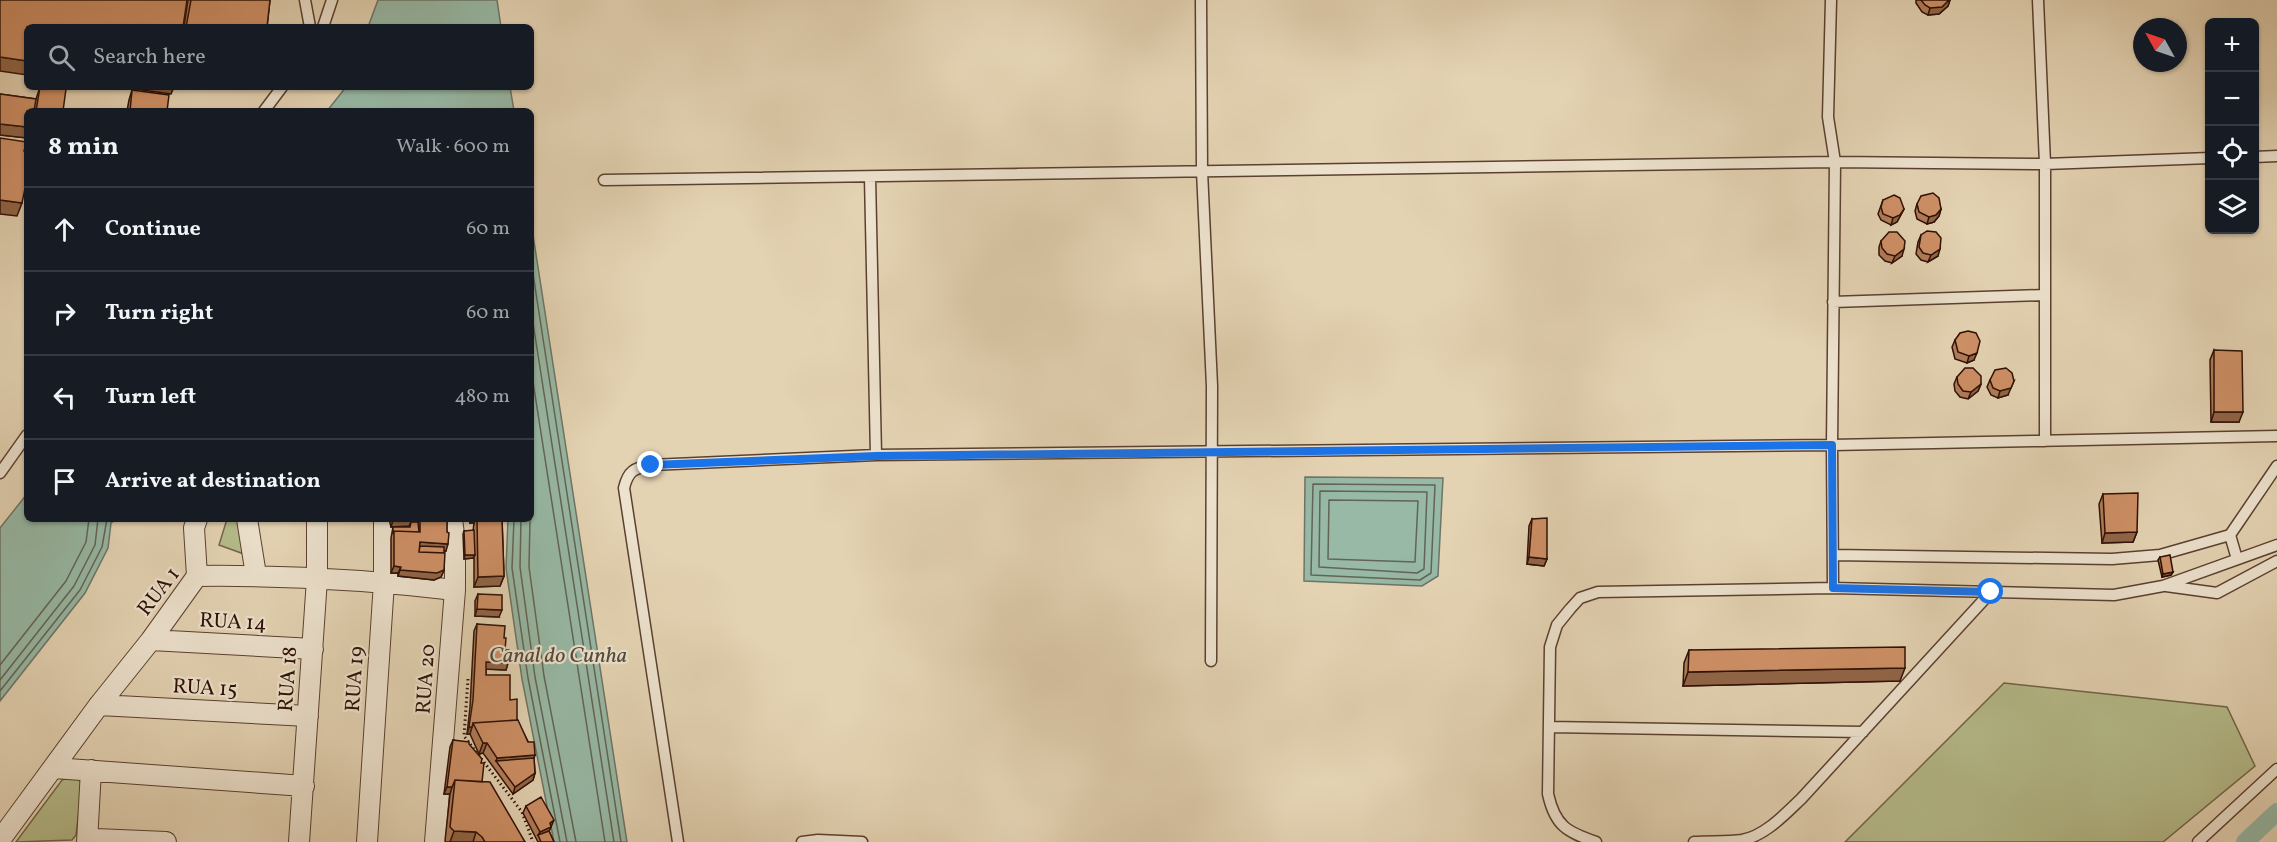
<!DOCTYPE html>
<html lang="en">
<head>
<meta charset="utf-8">
<style>
	body { margin:0; font-family:Vollkorn,serif; background:#242831; color:#f1f3f6 }
	.controls { position:absolute; right:18px; top:18px; display:grid; overflow:hidden; border-radius:9px; box-shadow:0 2px 4px #0004 }
	.controls button { width:54px; height:54px; display:grid; place-items:center; padding:0; border:0; border-bottom:2px solid #363941; background:#171b24; color:#f1f3f6; font:30px sans-serif }
	.compass { position:absolute; left:2133px; top:18px; width:54px; height:54px; border-radius:50%; background:#171b24; box-shadow:0 2px 4px #0004; rotate:310deg }
	.stop { position:absolute; width:18px; height:18px; margin:-14px; border:4px solid #1a73e8; border-radius:50%; background:#fff }
	.stop.end { background:#1a73e8; border-color:#fff; box-shadow:0 2px 6px #0008 }
	.list { margin:0; padding:0; list-style:none }
	h2 { display:flex; justify-content:space-between; align-items:center; height:78px; margin:0; padding:0 24px; font-size:26px }
	h2 small { font-size:20px; font-weight:400; color:#9ea1a6 }
	.list li { display:grid; grid-template-columns:39px 1fr auto; gap:18px; align-items:center; box-sizing:border-box; height:84px; padding:0 24px; border-top:2px solid #363941 }
	.list b { display:block; font-size:22px; white-space:nowrap }
	.list em { font-size:20px; font-style:normal; color:#9ea1a6 }
	.icon { flex:none; width:33px; height:33px; fill:none; stroke:currentColor; stroke-width:2; stroke-linecap:round; stroke-linejoin:round }
	.map { position:relative; flex:none; width:2277px; height:842px; overflow:hidden }
	.search { position:absolute; background:#171b24; box-shadow:0 2px 4px #0004; left:24px; top:24px; width:510px; height:66px; display:flex; align-items:center; gap:15px; box-sizing:border-box; padding:0 21px; border-radius:9px; color:#9ea1a6; font-size:22px }
	.panel { position:absolute; background:#171b24; box-shadow:0 2px 4px #0004; left:24px; top:108px; width:510px; height:414px; border-radius:9px }
	.map>svg:first-child { display:block }
</style>
</head>
<body>
<div class="map">
<svg width="2277" height="842" viewBox="0 0 2277 842">
	<rect width="100%" height="100%" fill="#e4d3b3"/>
	<filter id="stains"><feTurbulence type="fractalNoise" baseFrequency=".00333" numOctaves="4"/><feColorMatrix values="0 0 0 0 .2 0 0 0 0 .09 0 0 0 0 .02 0 0 0 .5 -.17"/></filter>
	<radialGradient id="worn" r=".72"><stop offset=".6" stop-color="#630" stop-opacity="0"/><stop offset="1" stop-color="#630" stop-opacity=".3"/></radialGradient>
	<path fill="#b6bc8b" stroke="#726648" stroke-width="1.5" d="M 227,519 L 239,519 L 244,554 L 219,545 Z
		M 2004,683 L 2227,707 L 2255,766 L 2163,842 L 1845,842 Z
		M 71,776 L 79,778 L 82,786 L 76,835 L 72,840 L 16,842 L 62,780 Z"/>
	<path fill="#97b9a6" stroke="#6d7566" stroke-width="1.5" d="M 378,0 L 497,0 L 501,27 L 368,27 Z
		M 346,87 L 510,87 L 514,111 L 327,111 Z
		M 531,222 L 627,842 L 554,842 L 522,679 L 506,568 L 508,519 L 531,519 Z
		M 1305,477 L 1443,478 L 1438,576 L 1422,586 L 1304,581 Z
		M 27,494 L 27,519 L 117,519 L 111,523 L 108,548 L 85,593 L 0,701 L 0,528 Z"/>
	<g fill="none" stroke-linecap="round" stroke-linejoin="round">
		<path stroke="#626456" stroke-width="1.5" d="M 531,261 L 621,842
			M 531,310 L 614,842
			M 531,369 L 605,842
			M 1313,484 L 1435,485 L 1431,573 L 1420,580 L 1311,575 Z
			M 1320,491 L 1427,492 L 1424,569 L 1417,573 L 1319,567 Z
			M 1329,500 L 1418,501 L 1415,562 L 1328,559 Z
			M 514,519 L 512,568 L 528,678 L 560,842
			M 521,519 L 520,567 L 535,677 L 567,842
			M 530,519 L 529,567 L 544,676 L 576,842
			M 0,665 L 66,581 L 86,542 L 89,519
			M 0,680 L 74,586 L 95,545 L 98,519
			M 0,691 L 80,590 L 102,547 L 107,519"/>
		<path stroke="#97b9a6" stroke-width="18" d="M 2245,842 L 2277,812"/>
		<g stroke="#5b4030" stroke-width="13">
			<path id="service" d="M 305,0 L 310,27
				M 1201,0 L 1202,171 L 1212,386 L 1211,661
				M 1831,0 L 1828,117 L 1835,162 L 1832,445 L 1833,588
				M 2038,0 L 2045,164 L 2045,441
				M 323,27 L 332,0
				M 264,111 L 282,87
				M 2254,157 L 2277,156
				M 870,177 L 876,455
				M 604,180 L 1835,162 L 2045,164 L 2210,158
				M 1833,302 L 2045,295
				M 0,473 L 27,435
				M 2230,535 L 2237,559
				M 1833,555 L 2112,559 L 2160,555 L 2230,535 L 2277,466
				M 2166,586 L 2217,593 L 2277,561
				M 1549,727 L 1863,732
				M 678,842 L 624,488 C 628,471 634,468 651,465 L 876,455 L 1832,445 L 2277,436
				M 802,842 L 818,840 L 862,842
				M 1596,842 C 1567,832 1555,826 1548,794 L 1550,647 L 1557,625 L 1570,609 L 1580,598 L 1598,592 L 1833,588 L 2114,595 L 2163,586 L 2277,545
				M 1694,842 C 1710,841 1727,842 1742,840 C 1765,836 1785,814 1801,799 L 1991,592
				M 2198,842 L 2277,769"/>
		</g>
		<g stroke="#5b4030" stroke-width="22">
			<path id="minor" d="M 197,519 L 194,528 L 197,576
				M 247,519 L 256,575
				M 151,640 L 313,649
				M 99,705 L 308,716
				M 54,768 L 304,786
				M 0,840 L 99,705 L 151,640 L 197,576 C 283,575 370,580 455,590
				M 87,842 L 91,770
				M 89,842 L 96,839 L 166,842
				M 299,842 L 317,579 L 317,519
				M 367,842 L 384,582 L 384,519
				M 435,842 L 455,590 L 455,542 L 452,519"/>
		</g>
		<path stroke="#2d0f05" stroke-width="3" stroke-dasharray="1.5 3" stroke-linecap="butt" d="M 468,679 L 464,736 L 522,812 L 533,842"/>
		<use href="#service" stroke="#ede2ce" stroke-width="10"/>
		<use href="#minor" stroke="#ede2ce" stroke-width="20"/>
	</g>
	<path fill="#b27c58" stroke="#2d0f05" stroke-width="1.5" fill-rule="evenodd" d="M 188,0 L 270,0 L 267,27 L 184,27 Z
		M 1916,0 L 1950,0 L 1948,6 L 1939,14 L 1928,15 L 1922,12 L 1916,3 Z
		M 40,87 L 63,111 L 27,111 L 27,138 L 0,135 L 0,94 L 36,99 Z
		M 132,90 L 167,111 L 127,111 L 129,100 Z
		M 1883,200 L 1904,209 L 1897,222 L 1891,225 L 1881,220 L 1878,214 Z
		M 1917,204 L 1941,209 L 1939,216 L 1934,222 L 1927,224 L 1917,219 L 1915,211 Z
		M 1921,235 L 1938,256 L 1928,262 L 1921,260 L 1916,254 L 1918,242 Z
		M 1881,241 L 1902,256 L 1892,263 L 1885,261 L 1879,255 L 1879,247 Z
		M 1955,340 L 1974,360 L 1967,363 L 1955,359 L 1952,347 Z
		M 2214,350 L 2239,422 L 2211,422 L 2210,360 Z
		M 1957,377 L 1981,384 L 1978,391 L 1968,399 L 1960,397 L 1955,391 L 1954,384 Z
		M 1990,380 L 2008,395 L 1998,398 L 1991,395 L 1987,387 Z
		M 2103,494 L 2137,532 L 2133,542 L 2102,543 L 2099,504 Z
		M 389,519 L 447,519 L 446,551 L 444,551 L 444,570 L 441,577 L 434,580 L 398,576 L 398,573 L 391,573 L 391,538 L 393,527 L 391,527 ZM 409,526 L 409,527 L 394,527 Z
		M 469,519 L 502,519 L 504,576 L 500,586 L 474,587 L 474,558 L 464,559 L 463,534 L 464,531 L 473,531 L 474,523 L 470,523 Z
		M 1532,519 L 1547,559 L 1544,566 L 1527,564 L 1529,526 Z
		M 2160,557 L 2173,572 L 2171,575 L 2162,577 L 2158,560 Z
		M 478,594 L 499,617 L 475,616 L 475,601 Z
		M 477,624 L 504,638 L 505,650 L 508,663 L 506,670 L 486,669 L 486,675 L 510,700 L 517,720 L 535,755 L 534,758 L 535,773 L 533,780 L 513,794 L 483,753 L 479,754 L 470,734 L 467,734 L 470,707 L 474,631 Z
		M 1689,650 L 1900,681 L 1683,686 L 1684,663 Z
		M 453,740 L 469,744 L 481,763 L 482,782 L 525,842 L 446,842 L 445,841 L 450,794 L 444,794 L 450,747 Z
		M 526,806 L 551,827 L 549,831 L 554,842 L 538,842 L 523,813 Z"/>
	<path fill="#916547" stroke="#2d0f05" stroke-width="1.5" d="M 1950,0 L 1948,6 L 1939,14 L 1928,15 L 1930,8 Z
		M 0,57 L 27,61 L 27,75 L 0,71 Z
		M 120,87 L 174,87 L 171,94 Z
		M 0,124 L 27,127 L 27,138 L 0,135 Z
		M 0,200 L 22,203 L 17,216 L 0,214 Z
		M 1904,209 L 1897,222 L 1891,225 L 1893,218 Z
		M 1941,209 L 1939,216 L 1934,222 L 1927,224 L 1929,217 Z
		M 1904,249 L 1902,256 L 1892,263 L 1895,256 Z
		M 1940,249 L 1938,256 L 1928,262 L 1931,255 Z
		M 1977,353 L 1974,360 L 1967,363 L 1969,356 Z
		M 2014,381 L 2008,395 L 1998,398 L 2000,391 Z
		M 1981,384 L 1978,391 L 1968,399 L 1971,392 Z
		M 2214,412 L 2243,412 L 2239,422 L 2211,422 Z
		M 406,519 L 419,519 L 417,525 L 411,522 L 409,526 L 391,527 L 393,520 Z
		M 471,519 L 475,519 L 474,523 L 470,523 Z
		M 2137,532 L 2133,542 L 2102,543 L 2105,533 Z
		M 420,542 L 448,544 L 446,551 L 418,549 Z
		M 465,555 L 475,555 L 473,558 L 464,559 Z
		M 1529,557 L 1547,559 L 1544,566 L 1527,564 Z
		M 394,566 L 401,567 L 398,573 L 391,573 Z
		M 400,570 L 444,570 L 441,577 L 434,580 L 398,576 Z
		M 2173,572 L 2171,575 L 2162,577 L 2163,574 Z
		M 504,576 L 500,586 L 474,587 L 478,577 Z
		M 477,609 L 502,610 L 499,617 L 475,616 Z
		M 486,662 L 508,663 L 506,670 L 483,669 Z
		M 1905,668 L 1900,681 L 1683,686 L 1688,672 Z
		M 469,727 L 472,727 L 470,734 L 467,734 Z
		M 483,743 L 487,743 L 483,753 L 479,754 Z
		M 535,755 L 531,765 L 496,761 L 497,758 Z
		M 535,773 L 533,780 L 513,794 L 515,787 Z
		M 447,787 L 452,787 L 450,794 L 444,794 Z
		M 554,820 L 548,834 L 538,835 L 540,832 Z
		M 454,831 L 476,832 L 473,842 L 450,842 Z"/>
	<path fill="#cf9066" stroke="#2d0f05" stroke-width="1.5" d="M 0,0 L 187,0 L 183,27 L 27,27 L 27,61 L 0,57 Z
		M 191,0 L 270,0 L 267,27 L 186,27 Z
		M 1921,0 L 1949,0 L 1942,7 L 1930,8 L 1925,5 Z
		M 40,87 L 50,87 L 66,89 L 63,111 L 36,111 Z
		M 132,90 L 169,95 L 167,111 L 130,111 Z
		M 0,94 L 36,99 L 34,111 L 27,111 L 27,127 L 0,124 Z
		M 0,138 L 27,142 L 24,151 L 27,152 L 27,179 L 22,203 L 0,200 Z
		M 1933,193 L 1939,198 L 1941,209 L 1936,215 L 1929,217 L 1919,212 L 1917,204 L 1921,196 Z
		M 1894,195 L 1900,198 L 1904,209 L 1900,215 L 1893,218 L 1883,214 L 1881,207 L 1883,200 Z
		M 1927,231 L 1936,232 L 1941,238 L 1940,249 L 1931,255 L 1923,253 L 1919,247 L 1921,235 Z
		M 1889,232 L 1897,232 L 1905,241 L 1904,249 L 1895,256 L 1887,254 L 1882,248 L 1881,241 Z
		M 1968,331 L 1976,333 L 1980,341 L 1977,353 L 1969,356 L 1958,352 L 1955,340 L 1960,333 Z
		M 2214,350 L 2242,351 L 2243,412 L 2214,412 Z
		M 1965,368 L 1973,368 L 1981,376 L 1981,384 L 1971,392 L 1963,391 L 1958,384 L 1957,377 Z
		M 2006,368 L 2012,373 L 2014,381 L 2011,388 L 2000,391 L 1993,388 L 1990,380 L 1995,370 Z
		M 2138,493 L 2137,532 L 2105,533 L 2103,494 Z
		M 1547,518 L 1547,559 L 1529,557 L 1532,519 Z
		M 420,519 L 447,519 L 447,532 L 449,533 L 448,544 L 420,542 L 419,552 L 445,553 L 444,570 L 437,573 L 400,570 L 401,567 L 394,566 L 394,531 L 420,532 Z
		M 477,519 L 502,519 L 504,576 L 478,577 Z
		M 411,522 L 418,522 L 419,532 L 394,531 L 393,534 L 393,527 L 410,527 Z
		M 474,530 L 475,555 L 465,555 L 464,531 Z
		M 420,546 L 444,547 L 444,553 L 419,552 Z
		M 2170,555 L 2173,572 L 2163,574 L 2160,557 Z
		M 478,594 L 502,595 L 502,610 L 477,609 Z
		M 477,624 L 505,626 L 504,638 L 506,638 L 505,650 L 509,650 L 508,663 L 486,662 L 486,675 L 510,675 L 510,700 L 517,699 L 517,720 L 473,723 L 472,727 L 469,727 L 473,700 Z
		M 1905,647 L 1905,668 L 1688,672 L 1689,650 Z
		M 518,720 L 528,742 L 534,742 L 535,755 L 497,758 L 487,743 L 483,743 L 473,723 Z
		M 453,740 L 469,742 L 469,744 L 482,759 L 481,763 L 484,763 L 482,782 L 455,780 L 452,787 L 447,787 Z
		M 534,758 L 535,773 L 515,787 L 496,761 Z
		M 455,780 L 490,782 L 525,842 L 485,842 L 482,837 L 476,832 L 454,831 L 450,827 Z
		M 541,797 L 554,820 L 550,823 L 551,827 L 540,832 L 526,806 Z
		M 549,831 L 554,842 L 541,842 L 538,835 Z"/>
	<g fill="none" stroke-linecap="round" stroke-linejoin="round">
		<path stroke="#1a73e8" stroke-width="8" d="M 651,465 L 876,456 L 1832,445 L 1833,588 L 1991,592"/>
	</g>
	<g text-anchor="middle" stroke-width="4.5" stroke-linejoin="round" paint-order="stroke">
		<g font-size="21" fill="#2d0f05" stroke="#ede2ce">
			<text transform="translate(158 591) rotate(-52)" y="7">RUA 1</text>
			<text transform="translate(233 621) rotate(3)" y="7">RUA 14</text>
			<text transform="translate(287 679) rotate(-86)" y="7">RUA 18</text>
			<text transform="translate(354 679) rotate(-86)" y="7">RUA 19</text>
			<text transform="translate(425 679) rotate(-86)" y="7">RUA 20</text>
			<text transform="translate(205 687) rotate(3)" y="7">RUA 15</text>
		</g>
		<g font-size="22" font-style="italic" fill="#524a3d" stroke="#ede2ce">
			<text x="558" y="662">Canal do Cunha</text>
		</g>
	</g>
	<rect width="100%" height="100%" filter="url(#stains)"/>
	<rect width="100%" height="100%" fill="url(#worn)"/>
</svg>
<div class="controls">
<button>+</button>
<button>−</button>
<button><svg class="icon" aria-label="locate" viewBox="0 0 24 24"><circle cx="12" cy="12" r="6"/><path d="M12 2v4M12 18v4M2 12h4M18 12h4"/></svg></button>
<button><svg class="icon" aria-label="layers" viewBox="0 0 24 24"><path d="M12 4l9 5-9 5-9-5zM3 14l9 5 9-5"/></svg></button>
</div>
<svg class="compass" viewBox="-18 -18 36 36"><path d="M0-13l5 13h-10z" fill="#e53935"/><path d="M0 13l5-13h-10z" fill="#9ea1a6"/></svg>
<div class="stop" style="left:1991px;top:592px"></div>
<div class="stop end" style="left:651px;top:465px"></div>
<div class="search"><svg class="icon" aria-label="search" viewBox="0 0 24 24"><circle cx="10" cy="10" r="6"/><path d="M15 15l6 6"/></svg>Search here</div>
<section class="panel">
<h2>8 min<small>Walk · 600 m</small></h2>
<ul class="list">
<li><svg class="icon" aria-label="ahead" viewBox="0 0 24 24"><path d="M12 20V5M6 11l6-6 6 6"/></svg><div><b>Continue</b></div><em>60 m</em></li>
<li><svg class="icon" aria-label="right" viewBox="0 0 24 24"><path d="M7 20v-9h11M14 6l5 5-5 5"/></svg><div><b>Turn right</b></div><em>60 m</em></li>
<li><svg class="icon" aria-label="left" viewBox="0 0 24 24"><path d="M17 20v-9H6M10 6l-5 5 5 5"/></svg><div><b>Turn left</b></div><em>480 m</em></li>
<li><svg class="icon" aria-label="arrive" viewBox="0 0 24 24"><path d="M6 21V4h12l-3 4 3 4H6"/></svg><div><b>Arrive at destination</b></div></li>
</ul>
</section>
</div>
</body>
</html>
